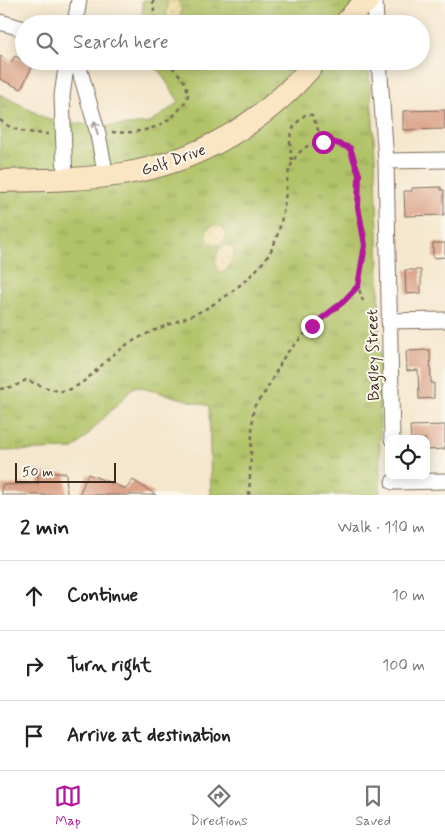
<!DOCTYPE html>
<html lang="en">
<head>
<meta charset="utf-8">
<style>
	body { margin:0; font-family:Mynerve,sans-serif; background:#f2f2f2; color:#222 }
	.controls { position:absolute; right:15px; bottom:15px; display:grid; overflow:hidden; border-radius:10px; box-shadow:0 2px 12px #0003 }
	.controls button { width:45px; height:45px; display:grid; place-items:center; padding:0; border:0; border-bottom:1px solid #e0e0e0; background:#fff; color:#222; font:25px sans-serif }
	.scale { position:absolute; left:15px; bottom:12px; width:101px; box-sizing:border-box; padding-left:5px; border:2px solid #3b2a1e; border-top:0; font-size:14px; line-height:18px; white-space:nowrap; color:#3b2a1e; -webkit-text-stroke:4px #fbf7ec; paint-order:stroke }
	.stop { position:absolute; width:15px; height:15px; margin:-11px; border:4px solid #b5179e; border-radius:50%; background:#fff }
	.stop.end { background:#b5179e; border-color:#fff; box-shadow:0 1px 5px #0008 }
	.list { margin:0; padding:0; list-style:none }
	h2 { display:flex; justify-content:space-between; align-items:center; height:65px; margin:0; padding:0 20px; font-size:21px }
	h2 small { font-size:16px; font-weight:400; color:#767676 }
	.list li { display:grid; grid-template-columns:32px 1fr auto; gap:15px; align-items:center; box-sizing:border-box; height:70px; padding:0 20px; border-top:1px solid #e0e0e0 }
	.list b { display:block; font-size:19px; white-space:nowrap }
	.list em { font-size:16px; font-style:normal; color:#767676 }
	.icon { flex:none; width:28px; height:28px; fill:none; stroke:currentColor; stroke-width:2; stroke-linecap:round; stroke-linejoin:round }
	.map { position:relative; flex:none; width:445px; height:495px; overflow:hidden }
	.search { position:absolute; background:#fff; box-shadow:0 2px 12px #0003; left:15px; right:15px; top:15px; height:55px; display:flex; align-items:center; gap:12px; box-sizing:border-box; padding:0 18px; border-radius:28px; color:#767676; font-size:19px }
	.sheet { height:275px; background:#fff }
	nav { display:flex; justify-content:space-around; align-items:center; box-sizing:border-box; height:70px; border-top:1px solid #e0e0e0; background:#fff; font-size:14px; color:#767676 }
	nav a { display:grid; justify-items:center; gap:2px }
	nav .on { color:#b5179e }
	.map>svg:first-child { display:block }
</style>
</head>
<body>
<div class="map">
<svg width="445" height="495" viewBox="0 0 445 495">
	<defs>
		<pattern id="grass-tufts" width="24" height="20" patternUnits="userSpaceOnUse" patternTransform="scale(1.25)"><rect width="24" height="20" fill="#b1c367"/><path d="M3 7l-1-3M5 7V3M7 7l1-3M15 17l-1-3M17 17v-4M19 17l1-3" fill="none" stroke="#919f54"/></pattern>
		<pattern id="sand-dots" width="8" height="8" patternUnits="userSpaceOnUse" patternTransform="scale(1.25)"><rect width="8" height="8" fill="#eeda9e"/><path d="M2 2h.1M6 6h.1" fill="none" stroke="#cdbb88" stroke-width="1.8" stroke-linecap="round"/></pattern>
	</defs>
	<rect width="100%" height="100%" fill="#fbf7ec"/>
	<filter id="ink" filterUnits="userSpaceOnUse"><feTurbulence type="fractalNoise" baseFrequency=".02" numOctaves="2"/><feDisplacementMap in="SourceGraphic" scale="10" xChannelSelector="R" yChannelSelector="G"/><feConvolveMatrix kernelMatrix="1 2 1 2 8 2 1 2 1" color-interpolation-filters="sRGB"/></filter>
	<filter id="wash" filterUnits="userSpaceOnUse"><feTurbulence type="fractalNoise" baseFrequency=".0096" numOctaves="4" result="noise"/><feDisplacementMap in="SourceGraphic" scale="20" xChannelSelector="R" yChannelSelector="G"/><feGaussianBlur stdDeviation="1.12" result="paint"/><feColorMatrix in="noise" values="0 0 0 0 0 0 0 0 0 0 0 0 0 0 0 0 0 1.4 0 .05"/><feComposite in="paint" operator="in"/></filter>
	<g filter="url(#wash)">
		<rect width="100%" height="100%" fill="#f5e7ce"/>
		<path fill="url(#grass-tufts)" stroke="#767642" d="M 142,0 L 362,0 L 364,24 L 143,24 Z
			M 153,61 L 368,61 C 382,205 379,350 380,495 L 211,495 L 209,406 L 135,386 L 74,449 L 0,451 L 0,94 L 47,119 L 102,127 L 150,123 L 179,102 Z"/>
		<path fill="url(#sand-dots)" stroke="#94825e" d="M 168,0 L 177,0 C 181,7 184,11 178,18 L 172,19 L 166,15 Z
			M206 235a10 10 0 1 1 20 0a10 10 0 1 1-20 0Z
			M 227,245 L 233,248 L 235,252 L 229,268 L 223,272 L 216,270 L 216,256 L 220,248 Z"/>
		<g id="blocks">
			<path fill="#dba388" d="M 0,56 L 11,62 L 15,56 L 33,65 L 21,89 L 0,79 Z
				M 445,110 L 445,129 L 403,130 L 403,111 Z
				M 441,187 L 441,190 L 444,190 L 444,215 L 405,216 L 404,191 L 412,191 L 412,188 Z
				M 433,243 L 445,243 L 445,257 L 433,258 Z
				M 405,270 L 421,270 L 421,293 L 406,294 Z
				M 430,350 L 431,383 L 434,383 L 434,398 L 419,399 L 418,370 L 407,371 L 406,351 Z
				M 445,425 L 445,449 L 426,450 L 426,439 L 411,439 L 410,426 Z
				M 38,473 L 66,473 L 67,495 L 2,495 L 2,485 L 38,484 Z
				M 88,474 L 126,489 L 133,480 L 156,495 L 79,495 Z"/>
		</g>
	</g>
	<g filter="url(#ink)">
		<use href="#blocks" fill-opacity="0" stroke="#7c6c5c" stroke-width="1"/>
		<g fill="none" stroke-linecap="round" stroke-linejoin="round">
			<g stroke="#7c6c5c" stroke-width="17">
				<path id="street" d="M 375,0 L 376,24
					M 0,22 L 24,29
					M 75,24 L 79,0
					M 77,61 L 97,130 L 106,176
					M 379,61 L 386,161 L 392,439
					M 386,161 L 445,160
					M 65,179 L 62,96 L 67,61
					M 389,321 L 445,320
					M 393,482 L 445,481"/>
			</g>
			<g stroke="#7c6c5c" stroke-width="24">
				<path id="secondary" d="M 345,24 L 357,10 L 368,0
					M 0,181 C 40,180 82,180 122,174 C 199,162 267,121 316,61"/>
			</g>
			<path stroke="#7c6c5c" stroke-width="2.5" stroke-dasharray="4 4" stroke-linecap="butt" d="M 153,0 L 155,24
				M 0,120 C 13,132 32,133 49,134
				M 112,132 C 138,134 166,129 182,106 C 186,101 190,96 187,89 C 185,78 173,69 166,61
				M 292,161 C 289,138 287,130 306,114 L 312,115 L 323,142
				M 0,389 L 15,386 L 26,380 C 35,383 52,391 62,391 C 82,390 101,363 117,352 C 139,334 169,325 195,314 C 220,303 254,277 269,254 C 277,241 281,223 284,208 C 287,189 285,169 298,154 C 313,137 332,141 350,148 L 359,175 L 358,207 L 365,245 L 358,286 L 363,301
				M 249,495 L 253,413 L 255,405 L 266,391 L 285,355 L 312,326 L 343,302 L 358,286"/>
			<use href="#street" stroke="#fff" stroke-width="15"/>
			<use href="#secondary" stroke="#fbe6c4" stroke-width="22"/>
		</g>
		<defs><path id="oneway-shaft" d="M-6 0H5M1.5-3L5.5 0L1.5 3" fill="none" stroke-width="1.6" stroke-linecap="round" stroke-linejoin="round" transform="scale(1.25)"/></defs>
		<use stroke="#a79f9a" href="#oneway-shaft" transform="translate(96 128) rotate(-104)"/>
	</g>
	<g fill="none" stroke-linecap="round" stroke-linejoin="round" filter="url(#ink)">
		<path stroke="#b5179e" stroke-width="6" d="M 312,326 L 343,302 L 358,286 L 365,245 L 358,207 L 359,175 L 350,148 L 333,142 L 323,142"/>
	</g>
	<g text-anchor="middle" stroke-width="4" stroke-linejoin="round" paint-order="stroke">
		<g font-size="16" fill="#3b2a1e" stroke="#fbf7ec">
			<text transform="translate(173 159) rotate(-19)" y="6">Golf Drive</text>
			<text transform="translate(372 355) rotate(-91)" y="6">Bagley Street</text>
		</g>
	</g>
</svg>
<div class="controls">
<button><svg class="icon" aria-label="locate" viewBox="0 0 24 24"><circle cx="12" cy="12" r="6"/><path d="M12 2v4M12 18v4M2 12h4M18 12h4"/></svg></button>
</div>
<div class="scale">50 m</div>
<div class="stop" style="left:323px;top:142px"></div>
<div class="stop end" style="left:312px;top:326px"></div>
<div class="search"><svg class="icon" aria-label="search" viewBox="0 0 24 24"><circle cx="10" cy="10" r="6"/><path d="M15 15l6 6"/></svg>Search here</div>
</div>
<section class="sheet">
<h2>2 min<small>Walk · 110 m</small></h2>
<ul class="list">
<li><svg class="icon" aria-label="ahead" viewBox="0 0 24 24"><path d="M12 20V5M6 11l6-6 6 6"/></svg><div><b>Continue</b></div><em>10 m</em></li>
<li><svg class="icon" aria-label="right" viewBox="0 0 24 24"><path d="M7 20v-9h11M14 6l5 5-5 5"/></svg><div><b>Turn right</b></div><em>100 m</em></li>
<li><svg class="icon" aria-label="arrive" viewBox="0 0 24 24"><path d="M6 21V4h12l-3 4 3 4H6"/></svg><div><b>Arrive at destination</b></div></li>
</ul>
</section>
<nav>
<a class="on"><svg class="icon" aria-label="map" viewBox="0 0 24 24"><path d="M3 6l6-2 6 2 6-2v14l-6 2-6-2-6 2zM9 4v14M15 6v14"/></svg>Map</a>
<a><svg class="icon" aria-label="directions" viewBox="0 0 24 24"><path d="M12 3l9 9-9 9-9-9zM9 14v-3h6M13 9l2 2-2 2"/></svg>Directions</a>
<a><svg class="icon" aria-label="saved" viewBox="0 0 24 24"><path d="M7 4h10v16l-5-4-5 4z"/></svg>Saved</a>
</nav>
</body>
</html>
